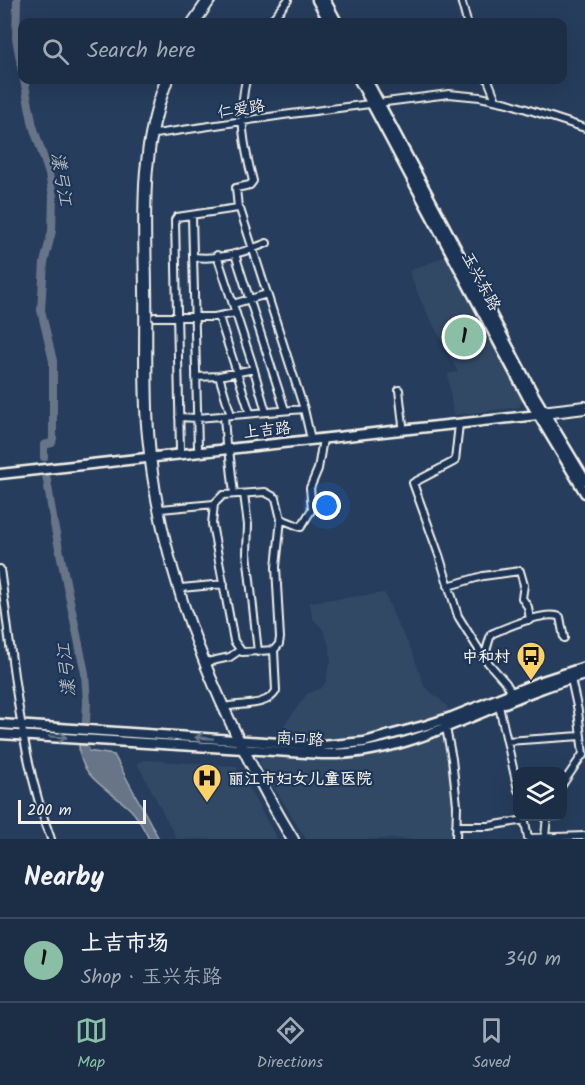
<!DOCTYPE html>
<html lang="en">
<head>
<meta charset="utf-8">
<style>
	body { margin:0; font-family:Kalam,"LXGW WenKai TC",sans-serif; background:#25364d; color:#f1f3f6 }
	.controls { position:absolute; right:18px; bottom:18px; display:grid; overflow:hidden; border-radius:12px; box-shadow:0 6px 24px #0002 }
	.controls button { width:54px; height:54px; display:grid; place-items:center; padding:0; border:0; border-bottom:2px solid #3a4a5f; background:#1c2e46; color:#f1f3f6; font:30px sans-serif }
	.scale { position:absolute; left:18px; bottom:15px; width:128px; box-sizing:border-box; padding-left:6px; border:3px solid #f4f1e8; border-top:0; font-size:16px; line-height:21px; white-space:nowrap; color:#f4f1e8; -webkit-text-stroke:4px #1d3557; paint-order:stroke }
	.you { position:absolute; left:327px; top:506px; width:21px; height:21px; margin:-15px; border:4px solid #fff; border-radius:50%; background:#1a73e8; box-shadow:0 0 0 9px #1a73e833 }
	.badge { display:grid; place-items:center; width:39px; height:39px; border-radius:50%; background:#8abfa5; color:#111; font-size:20px; font-weight:700 }
	.pin { position:absolute; translate:-50% -50%; border:3px solid #fff; box-shadow:0 2px 6px #0006 }
	.list { margin:0; padding:0; list-style:none }
	h2 { display:flex; justify-content:space-between; align-items:center; height:78px; margin:0; padding:0 24px; font-size:26px }
	h2 small { font-size:20px; font-weight:400; color:#a0a8b3 }
	.list li { display:grid; grid-template-columns:39px 1fr auto; gap:18px; align-items:center; box-sizing:border-box; height:84px; padding:0 24px; border-top:2px solid #3a4a5f }
	.list b { display:block; font-size:22px; white-space:nowrap }
	.list p { margin:0; font-size:20px; white-space:nowrap; color:#a0a8b3 }
	.list em { font-size:20px; font-style:normal; color:#a0a8b3 }
	.icon { flex:none; width:33px; height:33px; fill:none; stroke:currentColor; stroke-width:2; stroke-linecap:round; stroke-linejoin:round }
	.map { position:relative; flex:none; width:585px; height:839px; overflow:hidden }
	.search { position:absolute; background:#1c2e46; box-shadow:0 6px 24px #0002; left:18px; right:18px; top:18px; height:66px; display:flex; align-items:center; gap:15px; box-sizing:border-box; padding:0 21px; border-radius:12px; color:#a0a8b3; font-size:22px }
	.sheet { height:162px; background:#1c2e46 }
	nav { display:flex; justify-content:space-around; align-items:center; box-sizing:border-box; height:84px; border-top:2px solid #3a4a5f; background:#1c2e46; font-size:16px; color:#a0a8b3 }
	nav a { display:grid; justify-items:center; gap:3px }
	nav .on { color:#8abfa5 }
	.map>svg:first-child { display:block }
</style>
</head>
<body>
<div class="map">
<svg width="585" height="839" viewBox="0 0 585 839">
	<rect width="100%" height="100%" fill="#263d5d"/>
	<filter id="ink" filterUnits="userSpaceOnUse"><feTurbulence type="fractalNoise" baseFrequency=".0167" numOctaves="2"/><feDisplacementMap in="SourceGraphic" scale="12" xChannelSelector="R" yChannelSelector="G"/><feConvolveMatrix kernelMatrix="1 2 1 2 8 2 1 2 1" color-interpolation-filters="sRGB"/></filter>
	<g filter="url(#ink)">
		<path fill="#334966" d="M 446,256 L 523,401 L 519,407 L 453,415 L 448,374 L 458,372 L 421,301 L 409,271 Z
			M 385,593 L 396,621 L 412,651 L 424,686 L 446,705 L 450,712 L 394,729 L 341,740 L 282,739 L 285,724 L 307,694 L 322,688 L 327,679 L 328,667 L 331,663 L 330,647 L 323,630 L 312,617 L 310,602 Z
			M 446,733 L 451,761 L 455,810 L 452,822 L 455,839 L 306,839 L 260,764 L 261,758 L 270,757 L 323,760 L 361,757 Z
			M 144,760 L 236,766 L 277,839 L 177,839 L 137,763 Z"/>
		<path fill="#677588" stroke="#9fa7ae" stroke-width="1.5" d="M 79,746 L 88,747 L 88,751 L 114,755 L 159,839 L 149,839 C 144,830 139,818 131,810 C 112,791 79,778 79,746 Z"/>
		<g fill="none" stroke-linecap="round" stroke-linejoin="round">
			<path stroke="#677588" stroke-width="8" d="M 17,0 L 16,38 L 22,71
				M 24,80 L 33,126 L 49,174 L 53,197 L 52,231 L 44,263 L 41,310 L 53,361 L 53,438 L 52,443 L 44,445 L 44,457
				M 46,474 L 54,524 L 85,673 L 87,703 L 84,756"/>
			<g stroke="#f4f1e8" stroke-width="10">
				<path id="minor" d="M 461,0 L 467,22
					M 191,22 L 206,0
					M 197,22 L 212,0
					M 270,22 L 288,0
					M 164,80 C 137,153 142,214 143,290 C 144,337 141,389 146,436 C 160,580 217,715 290,839
					M 169,80 C 142,150 147,212 148,286 C 149,334 147,383 150,431 C 158,570 224,722 295,839
					M 488,80 L 496,100
					M 149,135 L 283,115 L 449,94 L 480,97 L 508,103 L 585,128
					M 238,208 L 236,188 L 250,185 L 253,181 C 244,147 238,115 246,80
					M 192,216 L 198,447
					M 235,254 L 285,410
					M 217,255 L 252,363 L 266,412
					M 193,257 C 220,260 242,253 267,243
					M 233,304 L 267,294
					M 155,317 L 214,317 L 236,313
					M 219,317 L 250,413
					M 219,376 L 231,415
					M 196,377 L 219,376 L 254,369
					M 399,390 L 403,425
					M 541,410 L 585,405
					M 544,415 L 585,410
					M 224,416 L 226,444
					M 179,417 L 197,418 L 304,409
					M 459,424 L 455,461 L 413,483 L 439,555 L 458,616 L 484,658 L 506,683 L 512,693
					M 180,449 L 175,220 L 177,217 L 238,208 L 240,209 L 304,409 L 310,435
					M 229,449 L 234,494
					M 244,494 L 248,525 L 247,553 L 258,652
					M 161,509 L 214,504
					M 281,519 L 301,527 L 312,509 L 310,488 L 318,469 L 323,439
					M 0,569 C 13,660 19,753 51,839
					M 448,586 L 483,576 L 520,571 L 524,585 L 522,598 L 528,607 L 530,620
					M 181,588 L 224,584
					M 484,658 L 491,634 C 505,628 546,610 560,617 L 564,638
					M 207,662 L 230,657 L 240,650
					M 571,679 L 578,711 L 583,754
					M 499,706 L 518,790
					M 225,707 C 241,703 267,707 276,691 L 274,650 L 279,644 L 280,638 L 276,567 L 281,519 L 276,498 L 265,492 L 223,495 L 214,504 L 212,524 L 234,641 L 242,652 L 274,650
					M 446,728 L 452,759 L 457,805 L 456,839
					M 507,741 L 581,736
					M 562,785 L 583,754 L 584,755
					M 524,816 L 528,838 L 585,836
					M 456,826 L 489,826 L 525,820
					M 545,837 L 547,816"/>
			</g>
			<g stroke="#f4f1e8" stroke-width="13">
				<path id="major" d="M 317,0 L 329,22
					M 325,0 L 337,22
					M 359,80 L 528,398 L 585,493
					M 367,80 L 534,395 L 585,480
					M 0,474 L 538,415
					M 0,724 L 322,746 L 364,742 L 427,725 L 452,717 L 539,682 L 585,667
					M 0,734 L 322,754 C 415,757 498,696 585,675"/>
			</g>
			<use href="#minor" stroke="#1d3557" stroke-width="6"/>
			<use href="#major" stroke="#1d3557" stroke-width="8"/>
		</g>
		<defs><path id="oneway-shaft" d="M-6 0H5M1.5-3L5.5 0L1.5 3" fill="none" stroke-width="1.6" stroke-linecap="round" stroke-linejoin="round" transform="scale(1.5)"/></defs>
		<g stroke="#68778a">
			<use href="#oneway-shaft" transform="translate(58 737) rotate(4)"/>
			<use href="#oneway-shaft" transform="translate(204 738) rotate(-176)"/>
		</g>
	</g>
	<defs>
		<g id="bus-pin" transform="scale(1.5)"><path d="M0 17L-7.5 6A9.5 9.5 0 1 1 7.5 6Z" fill="#ffd166" stroke="#1d3557"/><path d="M-5-6H5V4H4V6H2V4H-2V6H-4V4H-5ZM-3.5-4V0h7V-4ZM-3.5 1.2v1.5H-2V1.2ZM2 1.2v1.5H3.5V1.2Z" fill="#111"/></g>
		<g id="hospital-pin" transform="scale(1.5)"><path d="M0 17L-7.5 6A9.5 9.5 0 1 1 7.5 6Z" fill="#ffd166" stroke="#1d3557"/><path d="M-5-5h3v3.5h4V-5h3V5h-3V1.5h-4V5h-3Z" fill="#111"/></g>
	</defs>
	<g fill-rule="evenodd">
		<use href="#bus-pin" x="531" y="656"/>
		<use href="#hospital-pin" x="207" y="778"/>
	</g>
	<g text-anchor="middle" stroke-width="4.5" stroke-linejoin="round" paint-order="stroke">
		<g font-size="16" fill="#f4f1e8" stroke="#1d3557">
			<text transform="translate(241 108) rotate(-9)" y="6">仁爱路</text>
			<text transform="translate(482 281) rotate(62)" y="6">玉兴东路</text>
			<text transform="translate(267 429) rotate(-6)" y="6">上吉路</text>
			<text transform="translate(300 738) rotate(3)" y="6">南口路</text>
		</g>
		<g font-size="16" font-weight="bold" fill="#f4f1e8" stroke="#1d3557" text-anchor="end">
			<text x="510" y="662">中和村</text>
			<text x="228" y="784" text-anchor="start">丽江市妇女儿童医院</text>
		</g>
		<g font-size="18" font-style="italic" fill="#bcbfc2" stroke="#1d3557">
			<text transform="translate(62 179) rotate(81)" y="6">漾弓江</text>
			<text transform="translate(66 670) rotate(-96)" y="6">漾弓江</text>
		</g>
	</g>
</svg>
<div class="controls">
<button><svg class="icon" aria-label="layers" viewBox="0 0 24 24"><path d="M12 4l9 5-9 5-9-5zM3 14l9 5 9-5"/></svg></button>
</div>
<div class="scale">200 m</div>
<div class="you"></div>
<div class="pin badge" style="left:464px;top:337px">1</div>
<div class="search"><svg class="icon" aria-label="search" viewBox="0 0 24 24"><circle cx="10" cy="10" r="6"/><path d="M15 15l6 6"/></svg>Search here</div>
</div>
<section class="sheet">
<h2>Nearby<small></small></h2>
<ul class="list">
<li><span class="badge">1</span><div><b>上吉市场</b><p>Shop · 玉兴东路</p></div><em>340 m</em></li>
</ul>
</section>
<nav>
<a class="on"><svg class="icon" aria-label="map" viewBox="0 0 24 24"><path d="M3 6l6-2 6 2 6-2v14l-6 2-6-2-6 2zM9 4v14M15 6v14"/></svg>Map</a>
<a><svg class="icon" aria-label="directions" viewBox="0 0 24 24"><path d="M12 3l9 9-9 9-9-9zM9 14v-3h6M13 9l2 2-2 2"/></svg>Directions</a>
<a><svg class="icon" aria-label="saved" viewBox="0 0 24 24"><path d="M7 4h10v16l-5-4-5 4z"/></svg>Saved</a>
</nav>
</body>
</html>
